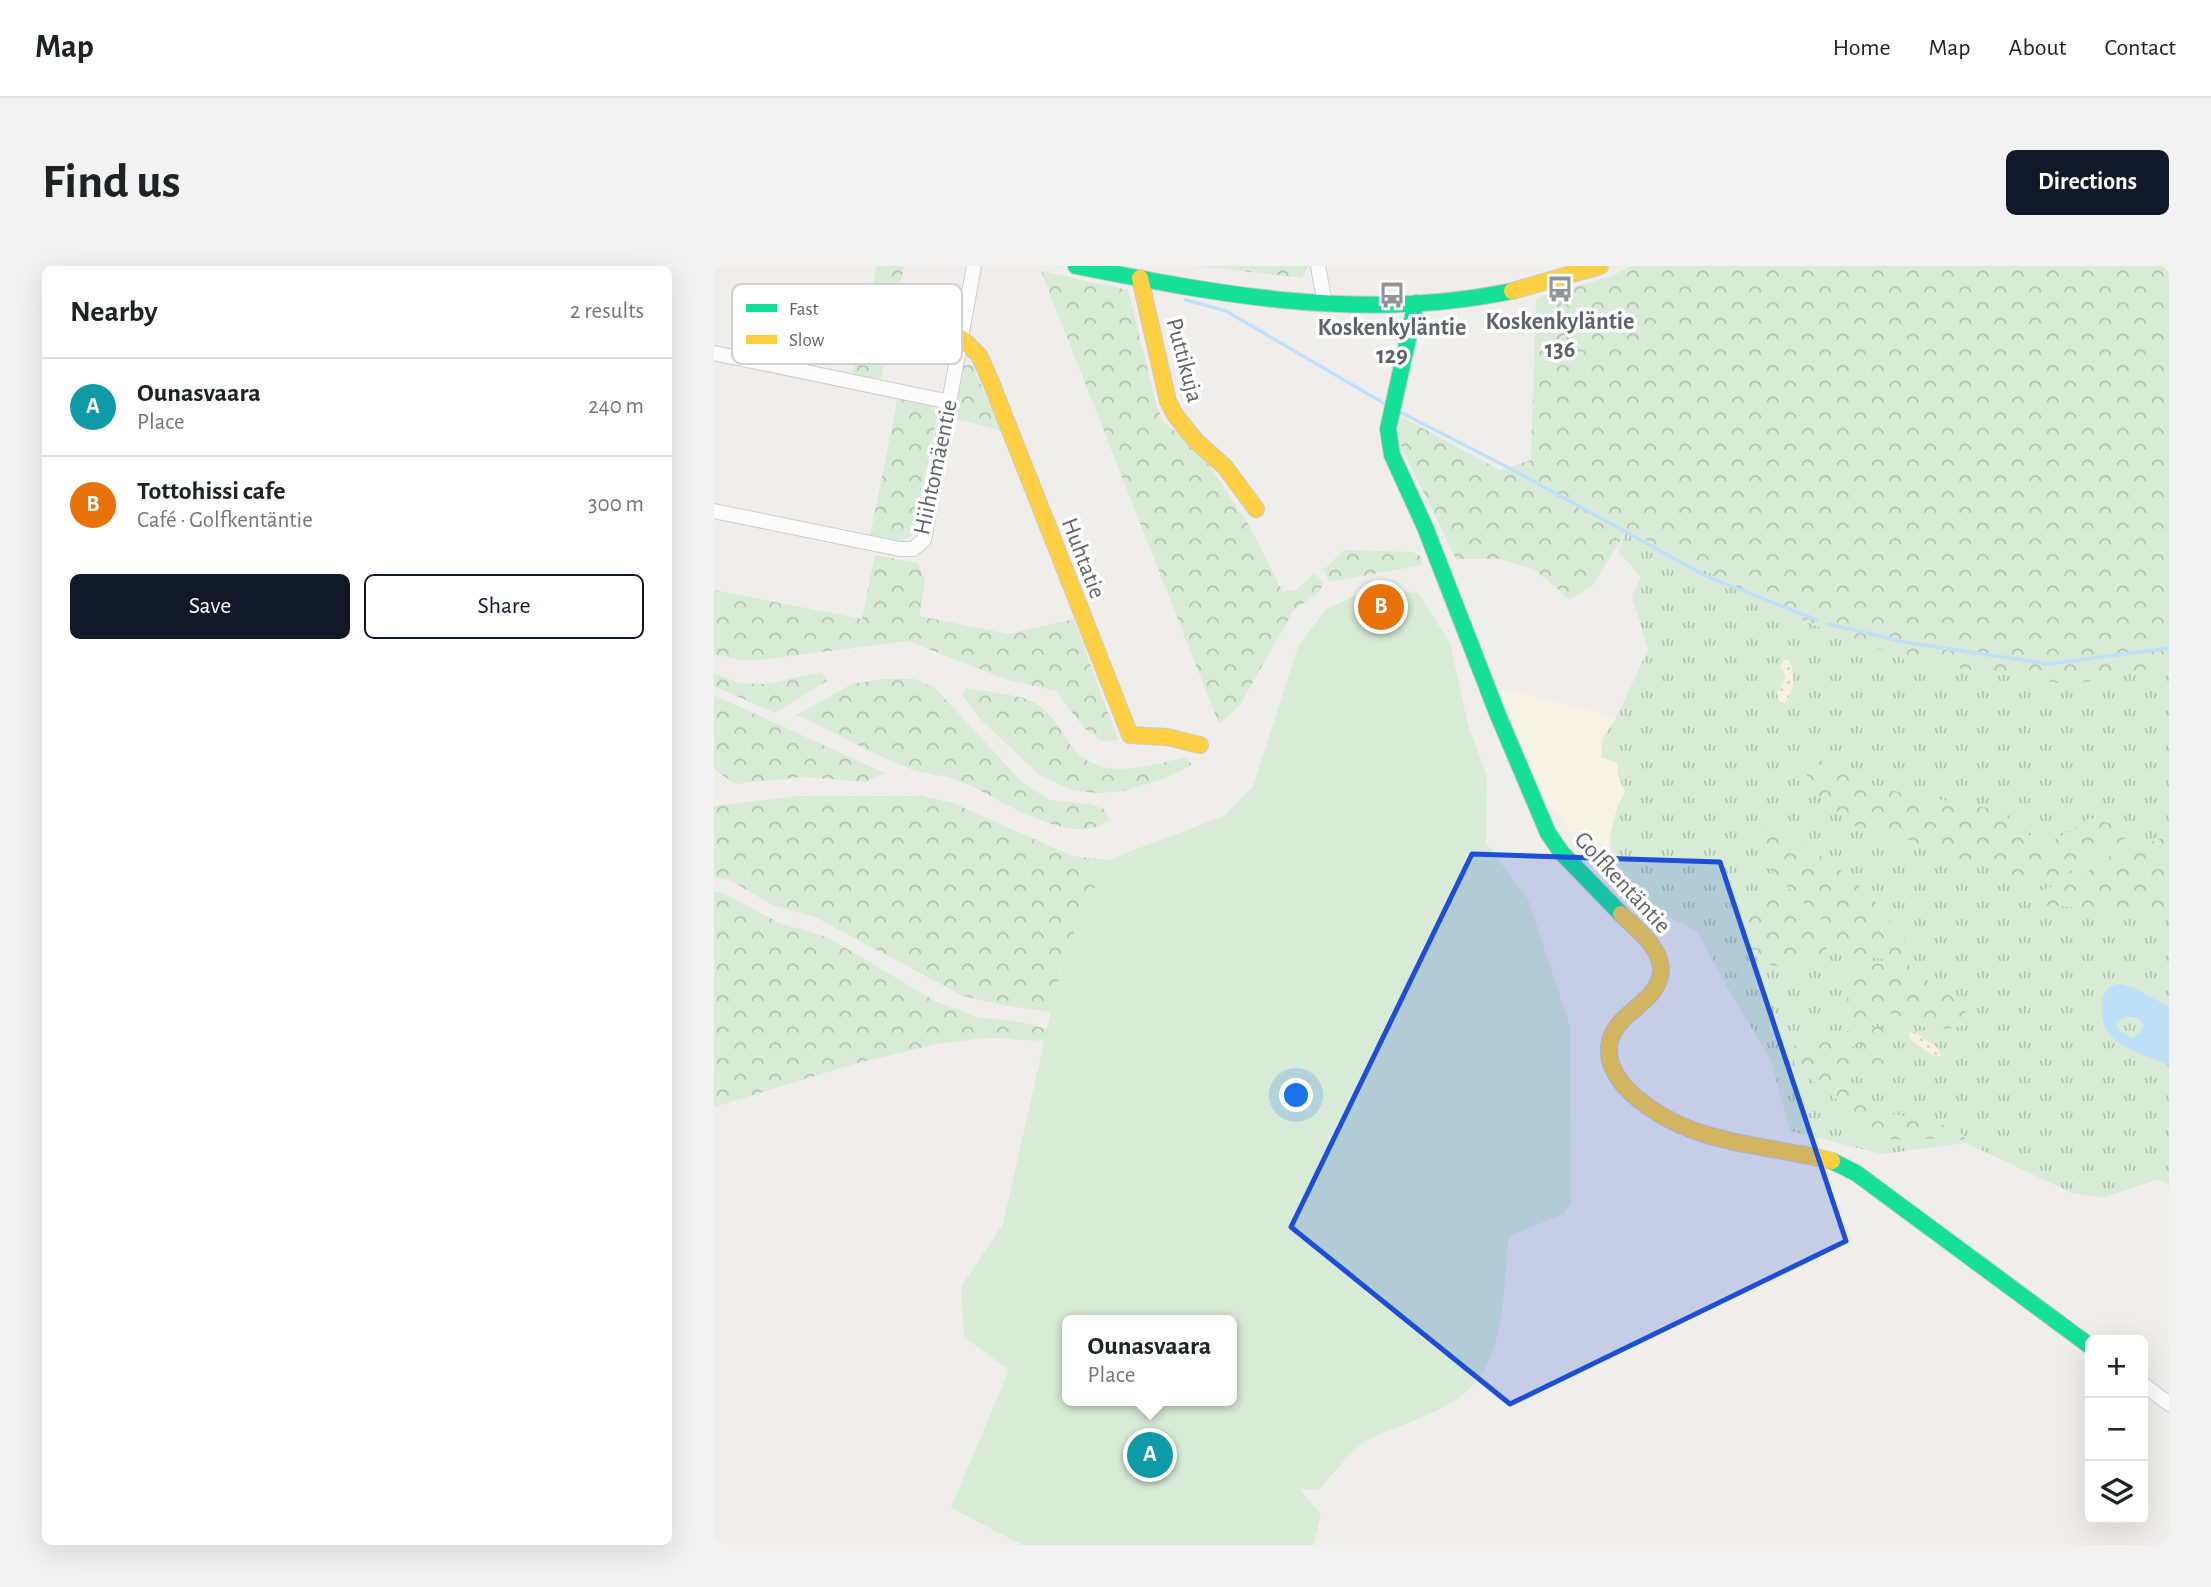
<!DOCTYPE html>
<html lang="en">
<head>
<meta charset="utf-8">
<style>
	body { margin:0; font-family:"Alegreya Sans",sans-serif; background:#f2f2f2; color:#202124 }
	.controls { position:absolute; right:21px; bottom:21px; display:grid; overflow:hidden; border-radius:10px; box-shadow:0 7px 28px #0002 }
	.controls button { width:63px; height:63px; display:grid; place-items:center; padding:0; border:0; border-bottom:2px solid #e0e0e0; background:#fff; color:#202124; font:35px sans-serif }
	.you { position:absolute; left:583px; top:830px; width:24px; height:24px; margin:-18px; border:5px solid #fff; border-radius:50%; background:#1a73e8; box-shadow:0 0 0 10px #1a73e833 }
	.badge { display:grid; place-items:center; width:46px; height:46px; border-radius:50%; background:#111827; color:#fff; font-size:23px; font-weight:700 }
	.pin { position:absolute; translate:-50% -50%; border:4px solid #fff; box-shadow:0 2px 7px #0006 }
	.popup { position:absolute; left:348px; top:1049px; width:175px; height:91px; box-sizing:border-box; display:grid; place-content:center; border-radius:10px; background:#fff; filter:drop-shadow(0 2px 5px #0005); font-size:23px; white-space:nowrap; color:#757577 }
	.popup b { font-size:26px; color:#202124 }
	.popup::after { content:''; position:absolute; left:50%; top:100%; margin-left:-14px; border:14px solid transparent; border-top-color:#fff }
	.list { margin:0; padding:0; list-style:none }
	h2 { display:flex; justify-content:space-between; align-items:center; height:91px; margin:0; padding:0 28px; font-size:30px }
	h2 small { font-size:23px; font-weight:400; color:#757577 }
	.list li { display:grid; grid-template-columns:46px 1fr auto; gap:21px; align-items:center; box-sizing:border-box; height:98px; padding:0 28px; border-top:2px solid #e0e0e0 }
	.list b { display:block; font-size:26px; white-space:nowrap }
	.list p { margin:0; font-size:23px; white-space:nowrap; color:#757577 }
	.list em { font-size:23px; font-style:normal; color:#757577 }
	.actions { display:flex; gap:14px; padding:21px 28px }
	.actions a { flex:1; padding:16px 0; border:2px solid #111827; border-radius:10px; text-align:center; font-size:24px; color:#111827 }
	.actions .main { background:#111827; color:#fff }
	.icon { flex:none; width:38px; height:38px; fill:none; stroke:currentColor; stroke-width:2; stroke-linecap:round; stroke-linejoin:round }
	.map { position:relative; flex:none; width:1455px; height:1279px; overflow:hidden; border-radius:10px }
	header { display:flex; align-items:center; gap:42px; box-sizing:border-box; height:98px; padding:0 35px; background:#fff; border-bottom:2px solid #e0e0e0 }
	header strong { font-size:33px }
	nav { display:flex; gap:38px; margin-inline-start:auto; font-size:24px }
	.intro { display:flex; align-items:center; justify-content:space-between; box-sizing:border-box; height:168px; padding:0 42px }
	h1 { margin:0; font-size:49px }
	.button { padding:18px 32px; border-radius:10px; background:#111827; color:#fff; font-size:24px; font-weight:700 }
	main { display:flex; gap:42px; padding:0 42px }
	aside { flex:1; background:#fff; border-radius:10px; box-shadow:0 7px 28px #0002 }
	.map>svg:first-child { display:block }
</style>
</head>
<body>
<header>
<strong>Map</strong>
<nav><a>Home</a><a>Map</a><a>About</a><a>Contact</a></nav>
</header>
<div class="intro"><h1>Find us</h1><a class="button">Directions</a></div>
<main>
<aside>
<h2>Nearby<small>2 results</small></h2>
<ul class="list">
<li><span class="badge" style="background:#0f9aa8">A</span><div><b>Ounasvaara</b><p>Place</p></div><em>240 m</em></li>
<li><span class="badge" style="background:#e8710a">B</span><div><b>Tottohissi cafe</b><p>Café · Golfkentäntie</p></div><em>300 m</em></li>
</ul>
<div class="actions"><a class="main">Save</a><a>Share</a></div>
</aside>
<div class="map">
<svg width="1455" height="1279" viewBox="0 0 1455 1279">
	<defs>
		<pattern id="grass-tufts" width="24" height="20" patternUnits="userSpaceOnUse" patternTransform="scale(1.75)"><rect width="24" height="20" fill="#d8ebd6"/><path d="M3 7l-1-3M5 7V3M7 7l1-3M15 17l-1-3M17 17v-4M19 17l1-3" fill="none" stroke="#b2c2b1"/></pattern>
		<pattern id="forest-crowns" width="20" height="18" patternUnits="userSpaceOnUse" patternTransform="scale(1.75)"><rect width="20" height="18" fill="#d8ebd6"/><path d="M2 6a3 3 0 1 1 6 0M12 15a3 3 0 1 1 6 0" fill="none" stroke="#b2c2b1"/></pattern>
		<pattern id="sand-dots" width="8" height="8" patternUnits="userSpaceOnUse" patternTransform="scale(1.75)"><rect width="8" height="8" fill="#f6f1e1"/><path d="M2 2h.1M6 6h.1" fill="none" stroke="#d5d1c4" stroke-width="1.8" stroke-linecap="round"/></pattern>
	</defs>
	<rect width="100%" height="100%" fill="#efeeea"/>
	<path fill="#f7f3e4" d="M 784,421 L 902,452 L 889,472 L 888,491 L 904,497 L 904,509 L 911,526 L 903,541 L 896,566 L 897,581 L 859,568 L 834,538 L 821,516 Z"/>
	<path fill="url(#grass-tufts)" d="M 913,264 L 1085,353 L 1196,395 L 1356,419 L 1455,400 L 1455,919 L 1444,913 L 1389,932 L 1358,927 L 1252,877 L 1168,888 L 1076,865 L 1056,792 L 1018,730 L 984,666 L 947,647 L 897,597 C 896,570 898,549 911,526 L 904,509 L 904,497 L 887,491 L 889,472 L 902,452 L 934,384 L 918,330 L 927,311 L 904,285 Z"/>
	<path fill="url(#forest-crowns)" d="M 163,0 L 190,0 L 167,114 L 139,108 Z
		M 485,0 L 593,0 L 593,2 L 588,12 Z
		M 917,0 L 1455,0 L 1455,400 L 1356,419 L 1196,395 L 1085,353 L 913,264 L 878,320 L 856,334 L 820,303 L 786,293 L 742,293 L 687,180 L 683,165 L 688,151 L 786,204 L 817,194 L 822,32 L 898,10 Z
		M 327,5 L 414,24 L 441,134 L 448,154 L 487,187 L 536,261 L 569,326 L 582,324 L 601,307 L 609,317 L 606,325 L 579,345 L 526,439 L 505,458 Z
		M 249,99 L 258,99 L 287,164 L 240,153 Z
		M 184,131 L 219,140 L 223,151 L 199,269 L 187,275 L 156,270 Z
		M 631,284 L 698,286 C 706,289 709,290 708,299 L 616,316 L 609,304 C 618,298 622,289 631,284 Z
		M 161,289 L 204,297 L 211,314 L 205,350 L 294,368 L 360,353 L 404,474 L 390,476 L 370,462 L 342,425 L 294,414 L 194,375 L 45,394 L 27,394 L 0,388 L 0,324 L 148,353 Z
		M 108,406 L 113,415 L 61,447 L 0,420 L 0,408 L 26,417 L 51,418 Z
		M 169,413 L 200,413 L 220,421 L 307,515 L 335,534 L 375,538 L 390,543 L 395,554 C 358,585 283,530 246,515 C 230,508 211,509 194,502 C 156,487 120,466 83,449 L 138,418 Z
		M 253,422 C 270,426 302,428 317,435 C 333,442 344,459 353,474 C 380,518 431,501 472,491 L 478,499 L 452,512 L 410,525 L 385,527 L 359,525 L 326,509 L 268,455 L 248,429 Z
		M 0,429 L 171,507 L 151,516 L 90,511 L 21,518 L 0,503 Z
		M 1093,488 L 1163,522 L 1285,544 L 1329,581 L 1376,552 L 1416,563 L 1417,569 L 1350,609 L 1332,612 L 1299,609 L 1228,588 L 1195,574 L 1168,572 L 1146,564 L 1110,535 L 1096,519 L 1091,503 Z
		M 85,530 L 209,530 L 239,537 L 358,590 L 394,594 L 350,688 L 337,746 L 287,739 L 249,730 L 101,651 L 58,639 L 14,613 L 0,611 L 0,540 Z
		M 1062,558 L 1124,602 L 1157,630 L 1190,673 L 1192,680 L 1189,689 C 1173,697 1149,690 1132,685 L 1112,658 L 1057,605 L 1034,572 L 1034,567 L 1039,563 Z
		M 1455,570 L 1455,643 L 1424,645 L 1324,639 L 1316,635 L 1316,629 L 1370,608 L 1397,589 Z
		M 0,625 L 14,629 L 65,657 L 113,671 L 221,735 L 263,751 L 306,756 L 333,763 L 331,775 L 275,772 L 227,777 L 140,798 L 0,841 Z
		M 1054,629 L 1098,659 L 1115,677 C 1112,687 1099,693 1089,695 C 1079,698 1067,702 1057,699 C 1025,689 1018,636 1054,629 Z
		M 1192,697 L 1218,718 L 1232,724 L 1256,751 L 1256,756 C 1241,766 1212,764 1196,756 C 1190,754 1187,749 1181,748 C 1165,745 1152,753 1136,752 L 1132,747 L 1135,703 L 1138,698 Z
		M 1166,760 C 1175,770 1167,772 1166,783 C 1165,789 1168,796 1169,802 L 1160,804 L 1152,799 L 1148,778 L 1144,778 L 1137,782 C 1127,860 1179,841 1229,859 C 1238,862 1247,864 1251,873 C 1244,875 1237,873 1229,873 C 1204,872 1178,877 1154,868 C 1140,862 1131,842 1121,832 C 1106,817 1059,798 1087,772 Z"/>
	<path fill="url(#sand-dots)" d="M 1070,394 L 1074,394 C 1083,405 1080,428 1070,438 L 1065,435 L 1063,427 L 1072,411 L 1066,401 Z
		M 1200,766 L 1224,782 L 1227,790 L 1221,791 L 1197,774 L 1194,767 Z"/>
	<path fill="#d8ebd6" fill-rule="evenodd" d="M 653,324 L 704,327 L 736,377 L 754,459 L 773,510 L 772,577 L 814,633 L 856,760 L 857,936 L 850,948 L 795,970 C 790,1009 792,1055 776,1092 C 756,1144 697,1152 654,1174 C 640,1181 617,1211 604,1224 L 586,1223 L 607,1249 L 599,1279 L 309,1279 L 237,1242 L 295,1104 L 250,1071 L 247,1021 L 289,958 L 350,688 L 394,594 L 510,550 L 539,520 L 584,381 L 611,344 ZM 354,1054 L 518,1054 L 518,1135 L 354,1135 Z"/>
	<path fill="#bfe0f9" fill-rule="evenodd" d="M 1406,718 L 1421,722 L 1455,741 L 1455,799 C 1422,784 1383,781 1388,735 C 1390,724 1395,719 1406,718 ZM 1412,751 C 1421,751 1426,751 1429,760 L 1426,767 L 1418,772 L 1403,763 L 1403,756 Z"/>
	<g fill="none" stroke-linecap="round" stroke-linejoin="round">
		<path stroke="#bfe0f9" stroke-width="3.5" d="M 472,34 L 512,45 L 673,139
			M 686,146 L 797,203 L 994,311 L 1103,354
			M 1114,358 L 1190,376 L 1335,398 L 1455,382"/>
		<g stroke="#cbcccc" stroke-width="16">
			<path id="street" d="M 604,0 L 611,38
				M 0,87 L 236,136
				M 0,245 L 186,283 L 199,283 L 210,274 L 260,0
				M 1429,1118 L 1455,1138"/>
		</g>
		<g stroke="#cacacb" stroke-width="18">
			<path id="fast" d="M 362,0 C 507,29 650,56 798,25
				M 702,37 L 674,163 L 678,189 L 711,261 L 784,449 L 834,567 L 847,586 L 907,648
				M 1118,895 L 1142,907 L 1376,1080"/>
		</g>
		<g stroke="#cacacb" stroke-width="18">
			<path id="slow" d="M 426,12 L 454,135 L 461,149 L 482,175 L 511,201 L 542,243
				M 798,25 L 886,0
				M 247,72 L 265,89 L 277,116 L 416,469 L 453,471 L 486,479
				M 907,648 C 923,664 946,680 947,703 C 947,736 904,744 896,775 C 886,817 947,853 981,865 C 1025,880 1073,884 1118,895"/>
		</g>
		<use href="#street" stroke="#fdfcfc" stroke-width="14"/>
		<use href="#fast" stroke="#16e098" stroke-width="16"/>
		<use href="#slow" stroke="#ffcf43" stroke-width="16"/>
	</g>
	<path fill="#1d4ed8" fill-opacity="0.2" stroke="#1d4ed8" stroke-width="5" stroke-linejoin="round" d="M 758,588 L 1006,596 L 1132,975 L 796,1138 L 577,961 Z"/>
	<defs>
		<g id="bus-bare" transform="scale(2.1)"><path d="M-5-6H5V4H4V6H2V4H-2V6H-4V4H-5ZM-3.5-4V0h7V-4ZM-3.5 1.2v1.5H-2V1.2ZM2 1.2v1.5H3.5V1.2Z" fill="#919496" stroke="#fff" stroke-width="2.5" paint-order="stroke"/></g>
	</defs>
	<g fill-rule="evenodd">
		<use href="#bus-bare" x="846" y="23"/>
		<use href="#bus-bare" x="678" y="29"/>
	</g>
	<g text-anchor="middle" stroke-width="7" stroke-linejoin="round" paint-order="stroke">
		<g font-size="24" font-weight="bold" fill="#5f6368" stroke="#fff">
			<text x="846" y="63">Koskenkyläntie<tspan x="846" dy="28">136</tspan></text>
			<text x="678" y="69">Koskenkyläntie<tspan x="678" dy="28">129</tspan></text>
		</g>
		<g font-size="24" fill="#5f6368" stroke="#fff">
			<text transform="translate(471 94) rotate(75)" y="8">Puttikuja</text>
			<text transform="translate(221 201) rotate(-78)" y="8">Hiihtomäentie</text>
			<text transform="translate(370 292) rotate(69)" y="8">Huhtatie</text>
			<text transform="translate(909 616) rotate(47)" y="8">Golfkentäntie</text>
		</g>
	</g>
	<rect x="18" y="18" width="230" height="80" rx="10" fill="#fff" stroke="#cfd0d2" stroke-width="2"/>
	<rect x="32" y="38" width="31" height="8" fill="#16e098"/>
	<rect x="32" y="69" width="31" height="9" fill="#ffcf43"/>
	<g font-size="19" fill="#5f6368">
		<text x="75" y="49">Fast</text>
		<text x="75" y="80">Slow</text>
	</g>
</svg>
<div class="controls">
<button>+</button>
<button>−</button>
<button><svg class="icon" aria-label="layers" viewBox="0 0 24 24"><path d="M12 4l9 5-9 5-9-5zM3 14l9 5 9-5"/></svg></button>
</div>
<div class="you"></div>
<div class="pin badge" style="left:436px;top:1189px;background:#0f9aa8">A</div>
<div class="popup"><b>Ounasvaara</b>Place</div>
<div class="pin badge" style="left:667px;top:341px;background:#e8710a">B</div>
</div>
</main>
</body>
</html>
